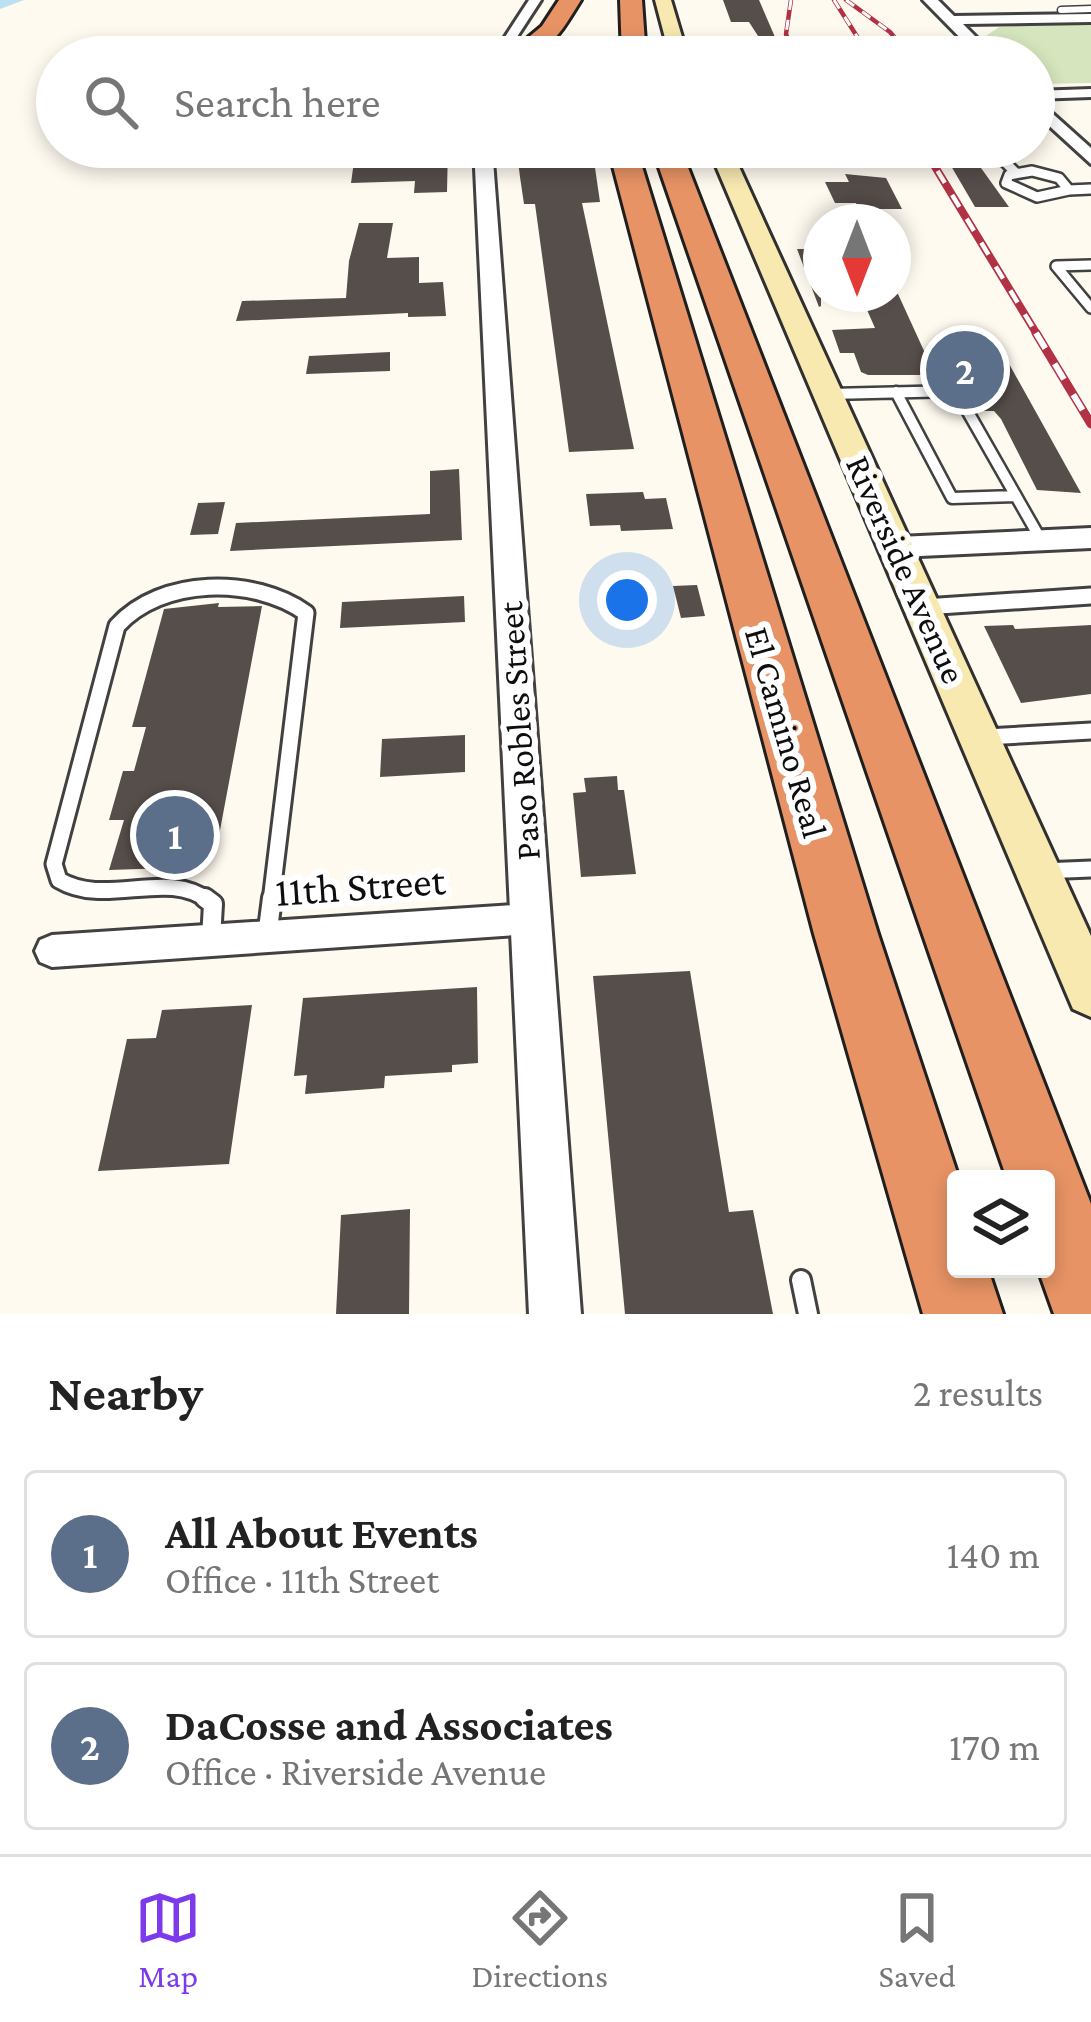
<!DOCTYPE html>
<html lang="en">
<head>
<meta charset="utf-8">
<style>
	body { margin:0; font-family:"Crimson Pro",serif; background:#f6f6f6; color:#222 }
	.controls { position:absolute; right:36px; bottom:36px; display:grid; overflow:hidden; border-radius:12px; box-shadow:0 6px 18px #0003 }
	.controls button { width:108px; height:108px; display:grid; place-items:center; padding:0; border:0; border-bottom:3px solid #e0e0e0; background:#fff; color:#222; font:60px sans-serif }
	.compass { position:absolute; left:803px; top:204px; width:108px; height:108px; border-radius:50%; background:#fff; box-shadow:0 6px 18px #0003; rotate:180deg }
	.you { position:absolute; left:627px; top:600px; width:42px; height:42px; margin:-30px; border:9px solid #fff; border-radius:50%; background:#1a73e8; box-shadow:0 0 0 18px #1a73e833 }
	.badge { display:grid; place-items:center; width:78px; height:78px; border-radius:50%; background:#7c3aed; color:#fff; font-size:39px; font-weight:700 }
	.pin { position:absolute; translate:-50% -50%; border:6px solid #fff; box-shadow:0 3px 12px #0006 }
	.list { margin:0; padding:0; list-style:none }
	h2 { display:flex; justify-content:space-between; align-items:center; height:156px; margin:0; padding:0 48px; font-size:51px }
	h2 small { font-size:39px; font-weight:400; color:#767676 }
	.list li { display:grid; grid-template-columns:78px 1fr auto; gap:36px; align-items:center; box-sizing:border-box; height:168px; margin:0 24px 24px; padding:0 24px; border:3px solid #e0e0e0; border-radius:12px }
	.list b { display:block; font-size:45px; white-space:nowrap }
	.list p { margin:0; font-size:39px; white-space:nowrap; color:#767676 }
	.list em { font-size:39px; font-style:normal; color:#767676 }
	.icon { flex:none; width:66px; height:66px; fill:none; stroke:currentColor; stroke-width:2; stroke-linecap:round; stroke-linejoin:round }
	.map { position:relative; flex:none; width:1091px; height:1314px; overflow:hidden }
	.search { position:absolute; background:#fff; box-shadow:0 6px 18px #0003; left:36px; right:36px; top:36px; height:132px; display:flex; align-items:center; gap:30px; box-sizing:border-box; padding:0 42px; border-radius:66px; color:#767676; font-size:45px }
	.sheet { height:540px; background:#fff }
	nav { display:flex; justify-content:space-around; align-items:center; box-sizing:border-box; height:168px; border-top:3px solid #e0e0e0; background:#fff; font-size:33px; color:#767676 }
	nav a { display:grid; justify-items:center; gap:6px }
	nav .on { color:#7c3aed }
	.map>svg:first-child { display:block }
</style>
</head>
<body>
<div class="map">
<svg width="1091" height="1314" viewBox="0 0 1091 1314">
	<rect width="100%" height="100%" fill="#fefaf0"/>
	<path fill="#d6e5bd" d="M 1073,23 L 1091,23 L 1091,83 L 1036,84 L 1034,57 L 1008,57 L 986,36 L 999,27 Z"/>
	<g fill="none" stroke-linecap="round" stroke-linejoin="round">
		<path fill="#b9e1f1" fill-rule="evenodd" d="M 0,0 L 24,0 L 0,9 Z"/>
	</g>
	<path fill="#564e4b" d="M 723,0 L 759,0 L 781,51 L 771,56 L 749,22 L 731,22 Z
		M 356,147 L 448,147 L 447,192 L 414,193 L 415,181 L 351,183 Z
		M 530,147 L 592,147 L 600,202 L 582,203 L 634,449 L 569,452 L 535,204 L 524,204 L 520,177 L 517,153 L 531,153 Z
		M 940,147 L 966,147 L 1009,207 L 975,207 Z
		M 845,174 L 886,178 L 902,209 L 859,209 L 856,203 L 835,203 L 825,182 L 849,182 Z
		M 359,223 L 393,223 L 387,258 L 419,257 L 419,283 L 443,282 L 446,316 L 408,317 L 408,313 L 236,321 L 242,301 L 346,298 L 349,261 Z
		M 797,249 L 821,249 L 821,306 L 819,307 Z
		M 860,294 L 898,294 L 925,353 L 1003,353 L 1081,493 L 1037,490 L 1001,419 L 994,411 L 981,411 L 964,375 L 868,375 L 861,372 L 854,353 L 840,353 L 832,330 L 875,328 Z
		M 390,352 L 390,371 L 306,374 L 309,356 Z
		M 459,469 L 462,540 L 230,551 L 236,523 L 430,514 L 430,471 Z
		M 643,492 L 645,499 L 666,498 L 673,529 L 621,531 L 620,525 L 590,526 L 586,494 Z
		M 225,502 L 218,534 L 190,535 L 198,503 Z
		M 697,585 L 705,616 L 681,618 L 673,586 Z
		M 464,596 L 465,622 L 340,628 L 342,602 Z
		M 219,603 L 218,607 L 262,606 L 218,841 L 205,842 L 200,867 L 109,870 L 124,820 L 109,820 L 123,771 L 134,771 L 146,727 L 132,727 L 164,609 Z
		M 1013,625 L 1015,629 L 1091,625 L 1091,694 L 1021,703 L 984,626 Z
		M 465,735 L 465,772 L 380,777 L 382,739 Z
		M 617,776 L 618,790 L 624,790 L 636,874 L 581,877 L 573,793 L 586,792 L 584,778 Z
		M 690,971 L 729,1212 L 753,1210 L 773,1314 L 625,1314 L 593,976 Z
		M 477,987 L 478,1063 L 452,1065 L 452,1072 L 385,1076 L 384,1088 L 305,1094 L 307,1075 L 294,1076 L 303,998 Z
		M 252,1005 L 229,1164 L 98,1171 L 127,1039 L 156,1038 L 162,1010 Z
		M 410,1209 L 409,1314 L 336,1314 L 341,1215 Z"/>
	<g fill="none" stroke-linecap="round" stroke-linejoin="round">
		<g stroke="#414141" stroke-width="9">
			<path id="service-far4" d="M 1061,10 L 1091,9"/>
		</g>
		<g stroke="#414141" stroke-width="14">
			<path id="service-far3" d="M 990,147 L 1015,172
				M 1032,171 L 1059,178 L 1069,190 L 1037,197 L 1006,183 L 1009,175 Z
				M 1069,190 L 1091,189
				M 1091,265 L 1056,266 L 1091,308"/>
		</g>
		<g stroke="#414141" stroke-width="15">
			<path id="service-far2" d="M 896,392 L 952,498 L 1016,496
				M 830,394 L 956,391 L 1041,540"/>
		</g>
		<g stroke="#414141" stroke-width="21">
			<path id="service-far1" d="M 924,607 L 1091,596
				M 986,737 L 1091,731
				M 1042,871 L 1091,869
				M 209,901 C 167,868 106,908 59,880 L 54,864 L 117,626 C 161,577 254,576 306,613 L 271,901"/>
		</g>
		<g stroke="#414141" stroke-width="24">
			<path id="service" d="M 205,898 L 213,904 L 211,939
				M 267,937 L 272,898
				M 801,1280 L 808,1314"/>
		</g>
		<g stroke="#414141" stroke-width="6">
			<path id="minor" d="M 529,0 L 541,0 L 504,57 L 492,57 Z
				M 1091,89 L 1091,97 L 1034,99 L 1034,91 Z
				M 530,904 L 542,908 L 547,919 L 542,930 L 530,934 L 52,967 L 40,962 L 35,951 L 40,940 L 52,935 Z"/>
		</g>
		<g stroke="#414141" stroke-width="6">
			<path id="tertiary" d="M 923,0 L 938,0 L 954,16 L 1091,14 L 1091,22 L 963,24 L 996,57 L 979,57 Z
				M 1034,97 L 1091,148 L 1091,164 L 1034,112 Z
				M 474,147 L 492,147 L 581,1314 L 529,1314 Z
				M 1091,528 L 1091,548 L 898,557 L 883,547 L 898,537 Z"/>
		</g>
		<g stroke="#303030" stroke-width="6">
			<path id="secondary" d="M 655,0 L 671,0 L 688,57 L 670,57 Z
				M 708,147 L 730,147 L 1091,936 L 1091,1017 L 1073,1009 Z"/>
		</g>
		<g stroke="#1f1f1f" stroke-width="6">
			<path id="motorway" d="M 559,0 L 581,0 C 559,35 549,57 505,57 L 542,26 Z
				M 620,0 L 642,0 L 646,57 L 622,57 Z
				M 608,147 L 636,147 L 878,934 L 959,1179 L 956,1269 L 988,1269 L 1003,1314 L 923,1314 L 814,934 Z
				M 652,147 L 680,147 L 1091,1204 L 1091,1314 L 1054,1314 L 1038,1269 L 1046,1269 L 1046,1179 L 1007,1179 Z"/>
		</g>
		<use href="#service-far4" stroke="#fff" stroke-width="6"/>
		<use href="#service-far3" stroke="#fff" stroke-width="9"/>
		<use href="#service-far2" stroke="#fff" stroke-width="10"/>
		<use href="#service-far1" stroke="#fff" stroke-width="15"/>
		<use href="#service" stroke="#fff" stroke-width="18"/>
		<use href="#minor" fill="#fff" fill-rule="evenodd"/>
		<use href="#tertiary" fill="#fff" fill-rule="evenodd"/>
		<use href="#secondary" fill="#f8e9b1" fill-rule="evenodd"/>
		<use href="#motorway" fill="#e79365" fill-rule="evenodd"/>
		<g stroke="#b23245" stroke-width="4.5">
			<path id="rail-far2" d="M 791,0 L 786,34 L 794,57
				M 834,0 L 870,57
				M 846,0 L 890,32 L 910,56"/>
		</g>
		<g stroke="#b23245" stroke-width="8">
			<path id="rail-far1" d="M 923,147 L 1038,336"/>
		</g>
		<g stroke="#b23245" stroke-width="9">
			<path id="rail" d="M 1036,333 L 1091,424"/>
		</g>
		<use href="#rail-far2" stroke="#fff" stroke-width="3" stroke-dasharray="10" stroke-linecap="butt"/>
		<use href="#rail-far1" stroke="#fff" stroke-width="4.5" stroke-dasharray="14" stroke-linecap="butt"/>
		<use href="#rail" stroke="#fff" stroke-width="6" stroke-dasharray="18" stroke-linecap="butt"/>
	</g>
	<g text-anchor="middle" stroke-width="12" stroke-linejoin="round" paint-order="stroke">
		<g font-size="36" fill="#0e0e0e" stroke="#fff">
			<text transform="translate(907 569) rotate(66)" y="13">Riverside Avenue</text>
			<text transform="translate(518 731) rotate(-94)" y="13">Paso Robles Street</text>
			<text transform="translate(787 732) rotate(74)" y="13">El Camino Real</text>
		</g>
		<g font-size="42" fill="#0e0e0e" stroke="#fff">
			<text transform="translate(360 885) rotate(-4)" y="15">11th Street</text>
		</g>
	</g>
</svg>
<div class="controls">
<button><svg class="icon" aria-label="layers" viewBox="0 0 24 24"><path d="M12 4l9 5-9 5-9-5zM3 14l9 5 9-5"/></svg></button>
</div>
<svg class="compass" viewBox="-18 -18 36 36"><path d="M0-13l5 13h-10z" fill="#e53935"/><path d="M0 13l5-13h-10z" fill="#767676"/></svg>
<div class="you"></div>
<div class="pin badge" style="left:175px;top:835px;background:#5c6f8a">1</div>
<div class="pin badge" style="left:965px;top:370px;background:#5c6f8a">2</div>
<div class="search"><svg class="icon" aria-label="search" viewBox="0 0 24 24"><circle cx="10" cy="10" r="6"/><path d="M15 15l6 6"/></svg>Search here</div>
</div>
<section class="sheet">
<h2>Nearby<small>2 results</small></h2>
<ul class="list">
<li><span class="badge" style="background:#5c6f8a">1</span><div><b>All About Events</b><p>Office · 11th Street</p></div><em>140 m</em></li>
<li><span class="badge" style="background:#5c6f8a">2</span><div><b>DaCosse and Associates</b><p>Office · Riverside Avenue</p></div><em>170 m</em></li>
</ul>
</section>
<nav>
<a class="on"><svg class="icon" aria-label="map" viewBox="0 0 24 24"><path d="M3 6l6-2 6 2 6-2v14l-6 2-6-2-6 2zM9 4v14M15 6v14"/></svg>Map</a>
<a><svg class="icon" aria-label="directions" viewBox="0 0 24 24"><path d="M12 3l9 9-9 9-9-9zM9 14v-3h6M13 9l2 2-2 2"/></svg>Directions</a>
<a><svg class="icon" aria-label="saved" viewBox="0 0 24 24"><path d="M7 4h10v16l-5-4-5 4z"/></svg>Saved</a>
</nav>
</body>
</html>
